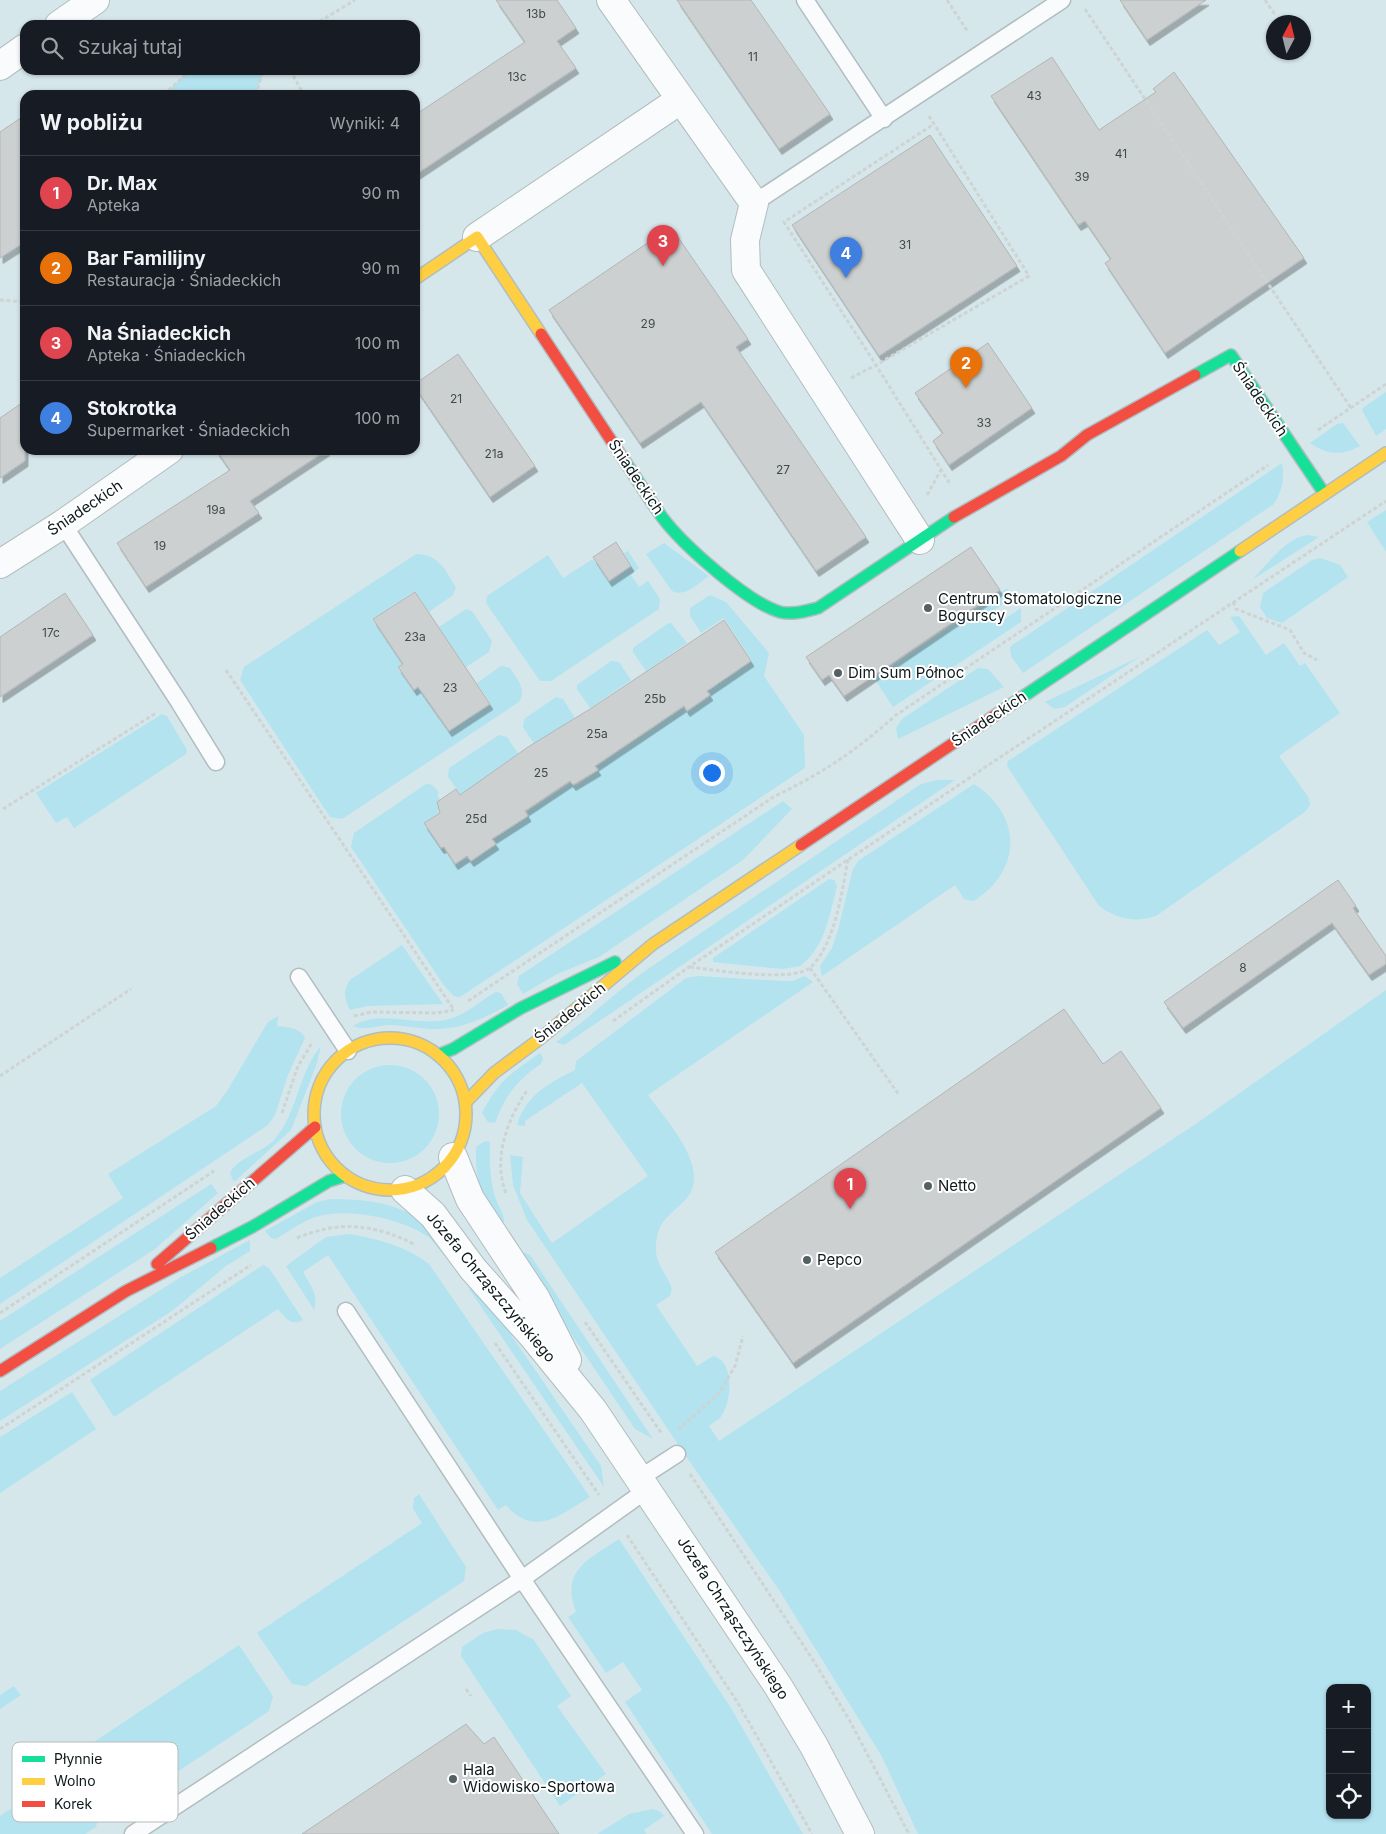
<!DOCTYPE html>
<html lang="pl">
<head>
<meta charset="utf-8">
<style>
	body { margin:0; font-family:Inter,sans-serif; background:#242831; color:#f1f3f6 }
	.controls { position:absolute; right:15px; bottom:15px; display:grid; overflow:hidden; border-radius:10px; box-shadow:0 1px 4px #0004 }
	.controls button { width:45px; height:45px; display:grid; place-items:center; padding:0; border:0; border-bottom:1px solid #363941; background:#171b24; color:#f1f3f6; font:25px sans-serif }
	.compass { position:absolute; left:1266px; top:15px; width:45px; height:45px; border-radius:50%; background:#171b24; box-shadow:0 1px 4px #0004; rotate:7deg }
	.you { position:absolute; left:711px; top:772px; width:18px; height:18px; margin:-12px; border:4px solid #fff; border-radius:50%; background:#1a73e8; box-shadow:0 0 0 8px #1a73e833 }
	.badge { display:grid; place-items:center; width:32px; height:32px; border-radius:50%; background:#ea580c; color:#fff; font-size:16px; font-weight:700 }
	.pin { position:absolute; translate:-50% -41px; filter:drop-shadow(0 1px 2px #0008) }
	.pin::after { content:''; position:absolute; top:26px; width:18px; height:15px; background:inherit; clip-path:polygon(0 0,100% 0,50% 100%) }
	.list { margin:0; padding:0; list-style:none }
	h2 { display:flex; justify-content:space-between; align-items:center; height:65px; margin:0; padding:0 20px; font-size:21px }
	h2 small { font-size:16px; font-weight:400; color:#9ea1a6 }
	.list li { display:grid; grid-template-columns:32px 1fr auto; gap:15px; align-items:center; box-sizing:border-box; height:75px; padding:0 20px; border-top:1px solid #363941 }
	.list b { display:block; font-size:19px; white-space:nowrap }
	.list p { margin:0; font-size:16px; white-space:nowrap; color:#9ea1a6 }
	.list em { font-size:16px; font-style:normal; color:#9ea1a6 }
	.icon { flex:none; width:28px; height:28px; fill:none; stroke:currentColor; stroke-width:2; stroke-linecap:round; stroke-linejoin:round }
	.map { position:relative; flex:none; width:1386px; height:1834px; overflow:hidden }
	.search { position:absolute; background:#171b24; box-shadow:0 1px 4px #0004; left:20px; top:20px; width:400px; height:55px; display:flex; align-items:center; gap:12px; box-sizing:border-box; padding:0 18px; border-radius:15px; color:#9ea1a6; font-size:19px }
	.panel { position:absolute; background:#171b24; box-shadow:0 1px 4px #0004; left:20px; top:90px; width:400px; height:365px; border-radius:15px }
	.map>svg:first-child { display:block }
</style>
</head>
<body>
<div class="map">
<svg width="1386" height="1834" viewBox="0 0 1386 1834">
	<defs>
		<filter id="shadow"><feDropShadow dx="3" dy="5.5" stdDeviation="0" flood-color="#0004"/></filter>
	</defs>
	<rect width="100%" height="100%" fill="#d6e7eb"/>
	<path fill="#b2e3ef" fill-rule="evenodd" d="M 190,70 L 263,70 L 256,95 L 164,95 Z
		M 1386,392 L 1386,429 L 1376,436 L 1362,410 L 1364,407 Z
		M 1343,423 L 1360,446 C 1342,456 1327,455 1310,443 L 1337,424 Z
		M 1282,463 C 1285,478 1282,491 1274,504 L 1023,673 L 1011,656 L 1010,647 L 1014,644 Z
		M 1386,510 L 1386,552 L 1367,522 Z
		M 1307,535 L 1319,537 L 1252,580 C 1268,564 1284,539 1307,535 Z
		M 664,543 L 709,576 C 699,583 685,598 672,591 L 646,554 Z
		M 628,551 L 639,568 L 631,575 L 639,587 L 648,581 L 660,599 L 659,609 L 551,681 L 540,681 L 486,603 L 487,596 L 548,555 L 563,578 L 593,559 L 609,582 L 632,566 L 624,553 Z
		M 416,554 C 439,554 445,570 456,587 L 453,595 L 429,612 L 415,591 L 372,619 L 402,664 L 397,667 L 413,691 L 418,688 L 448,732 L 491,704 L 477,683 L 501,666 L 510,668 C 517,679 527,689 519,702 L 342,819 L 330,817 L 240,680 L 244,667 Z
		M 1320,558 L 1340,565 L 1348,577 L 1282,623 L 1267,618 L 1260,607 L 1263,593 L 1312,560 Z
		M 1007,588 L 1013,597 L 993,611 L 1000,622 L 1021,608 L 1021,622 L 893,707 L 874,678 Z
		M 710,595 L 726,602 L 769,653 L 764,676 L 804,735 L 805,768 L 460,997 L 454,996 L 445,987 L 351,847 L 354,833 L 426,784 C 434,784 436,788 439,794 L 437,795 L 444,806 L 438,810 L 439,813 L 424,823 L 441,849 L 443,848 L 455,865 L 467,858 L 470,862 L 496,845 L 494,839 L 528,816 L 528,811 L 572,782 L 576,786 L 599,770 L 597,766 L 683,708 L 687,712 L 711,696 L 708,691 L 752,661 L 724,618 L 701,633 L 690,616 L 690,608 Z
		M 466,609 L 472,611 L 492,641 L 489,652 L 466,667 L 439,627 Z
		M 1239,616 L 1266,655 L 1284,643 L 1300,666 L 1305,663 L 1340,713 L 1279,756 L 1309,798 L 1310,805 L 1306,811 L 1156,916 C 1135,923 1117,919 1099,906 L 1007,766 L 1008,761 L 1207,630 L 1219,645 L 1240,632 L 1230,617 Z
		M 671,623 L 687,643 L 646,671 L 633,652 L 633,648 L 667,624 Z
		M 1139,657 L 1065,707 L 1054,709 L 1045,702 Z
		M 611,661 L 619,662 L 631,680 L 590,708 L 577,689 L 577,685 Z
		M 978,668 L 988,669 L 1004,687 L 898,739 L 896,728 L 902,719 Z
		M 556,697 L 563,699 L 575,718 L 535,745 L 523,727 L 524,719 Z
		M 162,714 L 167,716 L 187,750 L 186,754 L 74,828 L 67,817 L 56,823 L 36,793 Z
		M 499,735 L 507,737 L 519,755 L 461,795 L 448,777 L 449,768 Z
		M 938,780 L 955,780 L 564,1045 L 556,1042 C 586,1021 612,995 642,973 L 921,784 Z
		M 974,784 C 1023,816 1022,870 974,901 L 964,899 L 955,885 L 822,976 L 820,966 L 832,948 L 838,930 L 853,869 L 858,861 Z
		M 783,801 L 792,809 L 743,860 L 599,957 L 557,974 L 523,994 L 517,984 L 519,976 Z
		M 829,879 L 834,880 L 837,886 C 830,913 825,948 800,966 L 782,969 L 713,962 L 713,958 Z
		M 402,945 L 443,1004 L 368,1006 L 350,1010 C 344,998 343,991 350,980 Z
		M 698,976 L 783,981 L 793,981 L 805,976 L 813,982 L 648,1095 C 665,1119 714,1170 685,1200 C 669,1217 657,1220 656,1247 C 655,1264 667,1274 672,1289 L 670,1296 L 656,1305 L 697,1366 L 713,1356 C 736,1361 732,1405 719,1419 C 716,1421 712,1423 709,1426 L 719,1441 L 1200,1121 L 1386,990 L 1386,1834 L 918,1834 L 881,1755 L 779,1590 L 690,1462 L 527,1220 L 513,1185 L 510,1155 L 523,1157 L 520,1193 L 552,1243 L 648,1176 L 582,1083 L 525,1121 L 525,1126 L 517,1125 C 526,1095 549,1083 575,1070 L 576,1061 L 686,978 ZM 1330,1688 L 1367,1688 L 1367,1815 L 1330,1815 Z
		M 496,992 L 501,993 L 508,1005 C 483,1019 460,1030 431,1029 C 416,1028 402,1025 388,1025 C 376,1026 365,1031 353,1026 C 382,1008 418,1028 449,1019 C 467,1015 480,1000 496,992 Z
		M 278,1016 L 277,1026 C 287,1027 301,1028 305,1038 L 288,1075 L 275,1115 L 268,1125 L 0,1304 L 0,1278 L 123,1198 L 108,1174 L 216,1106 L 227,1091 L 268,1022 Z
		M 321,1046 L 316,1066 L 291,1130 L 234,1182 L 230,1174 C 233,1160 265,1151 275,1139 C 298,1112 298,1073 321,1046 Z
		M 540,1053 L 543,1058 L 541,1064 C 518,1079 504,1097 495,1123 L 488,1122 L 482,1113 C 499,1080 510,1074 540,1053 Z
		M341 1114a49 49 0 1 1 98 0a49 49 0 1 1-98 0Z
		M 485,1141 L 490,1142 C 489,1161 490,1179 495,1197 C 498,1207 507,1216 503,1226 L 481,1197 L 476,1165 L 476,1147 Z
		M 211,1184 L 218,1193 L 155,1249 L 0,1349 L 0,1321 Z
		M 331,1199 C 361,1199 400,1202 423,1223 C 434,1233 442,1249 451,1260 C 441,1256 436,1242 427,1236 C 401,1218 343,1206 313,1218 C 300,1223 288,1232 276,1239 L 271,1238 L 265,1231 L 317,1202 Z
		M 349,1234 C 378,1239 406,1246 429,1264 L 590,1497 C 560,1515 535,1538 506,1505 L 498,1510 L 328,1255 L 303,1272 C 310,1285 319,1294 314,1310 L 286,1266 L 326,1237 Z
		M 250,1240 L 250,1251 L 226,1266 L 172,1311 L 0,1421 L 0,1391 L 181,1277 Z
		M 520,1251 L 530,1255 L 653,1439 L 635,1429 L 516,1252 Z
		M 263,1265 L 269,1268 L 303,1320 C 291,1327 285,1317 278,1309 L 114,1417 L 90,1380 Z
		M 471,1283 L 507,1329 L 601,1466 L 604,1487 L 469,1289 Z
		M 72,1392 L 96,1429 L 0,1493 L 0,1437 Z
		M 419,1494 L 466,1567 L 464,1581 L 306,1686 L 292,1684 L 257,1633 L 422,1523 L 413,1509 L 414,1498 Z
		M 619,1539 L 731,1708 L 803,1834 L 712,1834 L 625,1702 L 642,1690 L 623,1662 L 606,1673 L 568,1617 L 576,1612 C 560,1570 589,1559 619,1539 Z
		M 497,1629 L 516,1630 L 534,1640 L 571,1696 L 557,1706 L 606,1774 L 560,1806 L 461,1656 L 462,1647 L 483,1633 Z
		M 239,1645 L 273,1696 L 269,1711 L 129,1804 L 116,1801 L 82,1750 Z
		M 14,1686 L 21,1695 L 0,1709 L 0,1695 Z
		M 65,1773 L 74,1774 L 99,1814 L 96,1827 L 85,1834 L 0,1834 L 0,1816 Z
		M 653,1809 L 661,1812 L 664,1816 L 644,1830 L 646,1834 L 597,1834 L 629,1814 Z"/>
	<path fill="#cdd0d0" stroke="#b3b6b6" filter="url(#shadow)" d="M 496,0 L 557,0 L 576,28 L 557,41 L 576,68 L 415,175 L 415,115 L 525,42 Z
		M 677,0 L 751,0 L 830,114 L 779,149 Z
		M 1120,0 L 1206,0 L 1147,40 Z
		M 1052,57 L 1099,130 L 1156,92 L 1153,89 L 1174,72 L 1304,258 L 1165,353 L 1105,263 L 1111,259 L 1085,221 L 1078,225 L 991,96 Z
		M 25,115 L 25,242 L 0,258 L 0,132 Z
		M 930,135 L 1017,266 L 879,356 L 792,225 Z
		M 671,227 L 748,339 L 736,347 L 866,537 L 816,571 L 701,402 L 640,443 L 549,310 Z
		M 988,343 L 1032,408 L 949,465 L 933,441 L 943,433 L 915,393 Z
		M 458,354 L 535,466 L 490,497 L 415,387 L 415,384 Z
		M 25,401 L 25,461 L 0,478 L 0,418 Z
		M 216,450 L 327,450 L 250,501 L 259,513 L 146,587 L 117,543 L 230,470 Z
		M 616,542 L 631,566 L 609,581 L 593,557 Z
		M 971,547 L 1000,590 L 844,696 L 829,675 L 822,680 L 806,657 Z
		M 415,592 L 490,704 L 449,731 L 418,687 L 414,690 L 398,667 L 403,664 L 373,619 Z
		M 65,593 L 93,635 L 0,697 L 0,637 Z
		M 724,620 L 751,661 L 707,691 L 710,695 L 687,711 L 684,706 L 595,766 L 598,770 L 573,785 L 570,781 L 525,811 L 528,816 L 492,839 L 496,844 L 471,861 L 467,856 L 455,864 L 444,847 L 441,848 L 424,823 L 440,813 L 437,802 L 456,789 L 460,795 L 528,747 L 590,709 Z
		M 1338,880 L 1356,906 L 1353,908 L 1386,956 L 1386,964 L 1369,975 L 1332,923 L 1183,1028 L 1164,1002 Z
		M 1064,1009 L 1103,1064 L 1121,1051 L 1161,1108 L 793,1363 L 715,1252 Z
		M 466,1724 L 484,1744 L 494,1737 L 559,1834 L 302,1834 Z"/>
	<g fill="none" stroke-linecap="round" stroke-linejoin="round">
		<g stroke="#b1bdc1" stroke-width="19">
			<path id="lane" d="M 805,0 L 884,119
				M 754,203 L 1062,0
				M 63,524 L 179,702 L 216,762
				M 299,977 L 348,1051
				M 346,1311 L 522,1579 L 695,1834
				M 640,1478 L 677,1454
				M 133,1834 L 522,1579 L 648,1489"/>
		</g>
		<g stroke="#b1bdc1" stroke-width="30">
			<path id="street" d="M 611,0 L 754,203 L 745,240 L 746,270 L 920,540
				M 59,25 L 95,0
				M 0,66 L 25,48
				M 477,237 L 680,100
				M 0,564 L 63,524 L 169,450
				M 453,1157 L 470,1199 L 536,1299 L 567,1360
				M 405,1190 L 433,1215 L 473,1269 L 532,1335 L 593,1410 L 778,1686 L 814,1746 L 860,1834"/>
		</g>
		<g stroke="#b1bdc1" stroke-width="14">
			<path id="fast" d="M 1195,375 L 1231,355 L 1324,493
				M 624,460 C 637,479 649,499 662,517 C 682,544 748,603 780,612 C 793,615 806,611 818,608 L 954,517
				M 1000,712 L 1240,551
				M 438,1055 L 453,1049 L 521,1008 L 615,962
				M 211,1248 L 252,1227 L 329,1181 L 345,1176"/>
		</g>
		<g stroke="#b1bdc1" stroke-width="14">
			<path id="slow" d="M 415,279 L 477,237 L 541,334
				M 1240,551 L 1386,453
				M314 1114a76 76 0 1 1 152 0a76 76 0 1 1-152 0Z
				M 466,1102 L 494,1073 L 541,1038 L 653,944 L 801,845"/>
		</g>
		<g stroke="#b1bdc1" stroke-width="14">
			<path id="jam" d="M 541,334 L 624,460
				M 954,517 L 1061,456 L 1087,435 L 1195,375
				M 801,845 L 1000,712
				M 157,1264 L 315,1127
				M 0,1371 L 126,1291 L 211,1248"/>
		</g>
		<path stroke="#ced3d3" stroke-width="3" stroke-dasharray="4 2.5" stroke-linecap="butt" d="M 947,0 L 968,32
			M 1265,0 L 1276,16
			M 1085,9 L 1351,408
			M 314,25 L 355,0
			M 290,70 L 304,95
			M 164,95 L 190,70
			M 256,95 L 263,70
			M 929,116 L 1029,276 L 876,365 L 950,484
			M 0,300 L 25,302
			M 851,378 L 876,365 L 784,222 L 934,124
			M 1318,430 L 1386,384
			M 927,495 L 941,470
			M 1233,602 L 1236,609 L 1290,630 L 1304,653 L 1317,660
			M 226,670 L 454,1010
			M 3,809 L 156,713
			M 690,967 C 713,970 795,983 811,967 C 835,943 842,892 848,859
			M 810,968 L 899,1095
			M 468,1001 L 775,796 C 823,773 857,750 896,715 L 1268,465
			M 354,1016 L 372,1012 L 437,1013 L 454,1010
			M 613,1021 L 689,967 L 987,766 L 1386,501
			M 0,1076 L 131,989
			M 282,1113 L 298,1066 L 312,1043
			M 506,1193 C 492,1158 508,1118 528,1089
			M 297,1238 C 340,1220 374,1224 416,1245
			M 0,1313 L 214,1171
			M 585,1322 L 662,1434
			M 495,1343 L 599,1495
			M 0,1429 L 251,1265
			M 678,1430 L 719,1393 L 735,1366 L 743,1336
			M 690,1474 L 815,1663 L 851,1723 L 909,1834
			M 627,1535 L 738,1703 L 812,1834
			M 466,1689 L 471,1696"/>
		<use href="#lane" stroke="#f9fbfc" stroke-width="16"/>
		<use href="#street" stroke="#f9fbfc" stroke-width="28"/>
		<use href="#fast" stroke="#16e098" stroke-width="11"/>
		<use href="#slow" stroke="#ffcf43" stroke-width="11"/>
		<use href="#jam" stroke="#f24e42" stroke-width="11"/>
	</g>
	<g fill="#546164" stroke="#fff" stroke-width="2">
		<circle cx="928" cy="608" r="5"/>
		<circle cx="838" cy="673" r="5"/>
		<circle cx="928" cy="1186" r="5"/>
		<circle cx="807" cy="1260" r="5"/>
		<circle cx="453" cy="1779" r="5"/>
	</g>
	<g text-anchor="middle" stroke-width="4" stroke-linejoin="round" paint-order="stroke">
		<g font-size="12" fill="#40494b">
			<text x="536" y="18">13b</text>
			<text x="753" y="61">11</text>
			<text x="517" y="81">13c</text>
			<text x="1034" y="100">43</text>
			<text x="1121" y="158">41</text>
			<text x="1082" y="181">39</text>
			<text x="905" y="249">31</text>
			<text x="648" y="328">29</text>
			<text x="456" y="403">21</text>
			<text x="984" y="427">33</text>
			<text x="494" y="458">21a</text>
			<text x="783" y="474">27</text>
			<text x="216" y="514">19a</text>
			<text x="160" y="550">19</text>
			<text x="51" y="637">17c</text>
			<text x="415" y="641">23a</text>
			<text x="450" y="692">23</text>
			<text x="655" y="703">25b</text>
			<text x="597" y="738">25a</text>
			<text x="541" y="777">25</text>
			<text x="476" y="823">25d</text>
			<text x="1243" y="972">8</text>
		</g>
		<g font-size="15" fill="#0e191c" stroke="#fff">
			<text transform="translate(1260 399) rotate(56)" y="5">Śniadeckich</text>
			<text transform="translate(636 477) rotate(56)" y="5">Śniadeckich</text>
			<text transform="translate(85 508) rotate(-34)" y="5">Śniadeckich</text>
			<text transform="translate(989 719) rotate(-34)" y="5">Śniadeckich</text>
			<text transform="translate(570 1013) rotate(-39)" y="5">Śniadeckich</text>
			<text transform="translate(220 1209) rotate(-41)" y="5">Śniadeckich</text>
			<text transform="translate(491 1287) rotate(50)" y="5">Józefa Chrząszczyńskiego</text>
			<text transform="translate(733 1618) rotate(57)" y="5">Józefa Chrząszczyńskiego</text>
		</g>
		<g font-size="15" fill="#0e191c" stroke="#fff" text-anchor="start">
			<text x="938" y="604">Centrum Stomatologiczne<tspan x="938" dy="17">Bogurscy</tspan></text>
			<text x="848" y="678">Dim Sum Północ</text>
			<text x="938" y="1191">Netto</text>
			<text x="817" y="1265">Pepco</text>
			<text x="463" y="1775">Hala<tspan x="463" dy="17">Widowisko-Sportowa</tspan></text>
		</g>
	</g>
	<rect x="12" y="1742" width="166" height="80" rx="8" fill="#fff" stroke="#b7babb" stroke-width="1"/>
	<rect x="22" y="1756" width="23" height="6" fill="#16e098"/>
	<rect x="22" y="1778" width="23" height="7" fill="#ffcf43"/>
	<rect x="22" y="1801" width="23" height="6" fill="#f24e42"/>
	<g font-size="14" fill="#0e191c">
		<text x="54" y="1764">Płynnie</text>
		<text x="54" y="1786">Wolno</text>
		<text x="54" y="1809">Korek</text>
	</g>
</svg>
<div class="controls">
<button>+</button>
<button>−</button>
<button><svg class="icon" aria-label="locate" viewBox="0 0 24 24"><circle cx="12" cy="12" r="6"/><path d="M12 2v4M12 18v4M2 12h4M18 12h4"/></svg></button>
</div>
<svg class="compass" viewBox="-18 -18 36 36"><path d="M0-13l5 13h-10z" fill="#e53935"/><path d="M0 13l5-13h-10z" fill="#9ea1a6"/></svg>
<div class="you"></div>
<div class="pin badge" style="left:850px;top:1209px;background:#e0444e">1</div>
<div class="pin badge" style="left:966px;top:388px;background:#e8710a">2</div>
<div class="pin badge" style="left:663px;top:266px;background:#e0444e">3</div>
<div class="pin badge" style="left:846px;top:278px;background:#3f7fe0">4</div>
<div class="search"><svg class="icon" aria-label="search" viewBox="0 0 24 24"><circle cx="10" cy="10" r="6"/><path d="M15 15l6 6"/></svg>Szukaj tutaj</div>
<section class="panel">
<h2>W pobliżu<small>Wyniki: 4</small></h2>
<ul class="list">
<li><span class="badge" style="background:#e0444e">1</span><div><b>Dr. Max</b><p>Apteka</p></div><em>90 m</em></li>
<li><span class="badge" style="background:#e8710a">2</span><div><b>Bar Familijny</b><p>Restauracja · Śniadeckich</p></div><em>90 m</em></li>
<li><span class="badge" style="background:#e0444e">3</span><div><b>Na Śniadeckich</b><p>Apteka · Śniadeckich</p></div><em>100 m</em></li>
<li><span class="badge" style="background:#3f7fe0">4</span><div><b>Stokrotka</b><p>Supermarket · Śniadeckich</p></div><em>100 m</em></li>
</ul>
</section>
</div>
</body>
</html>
